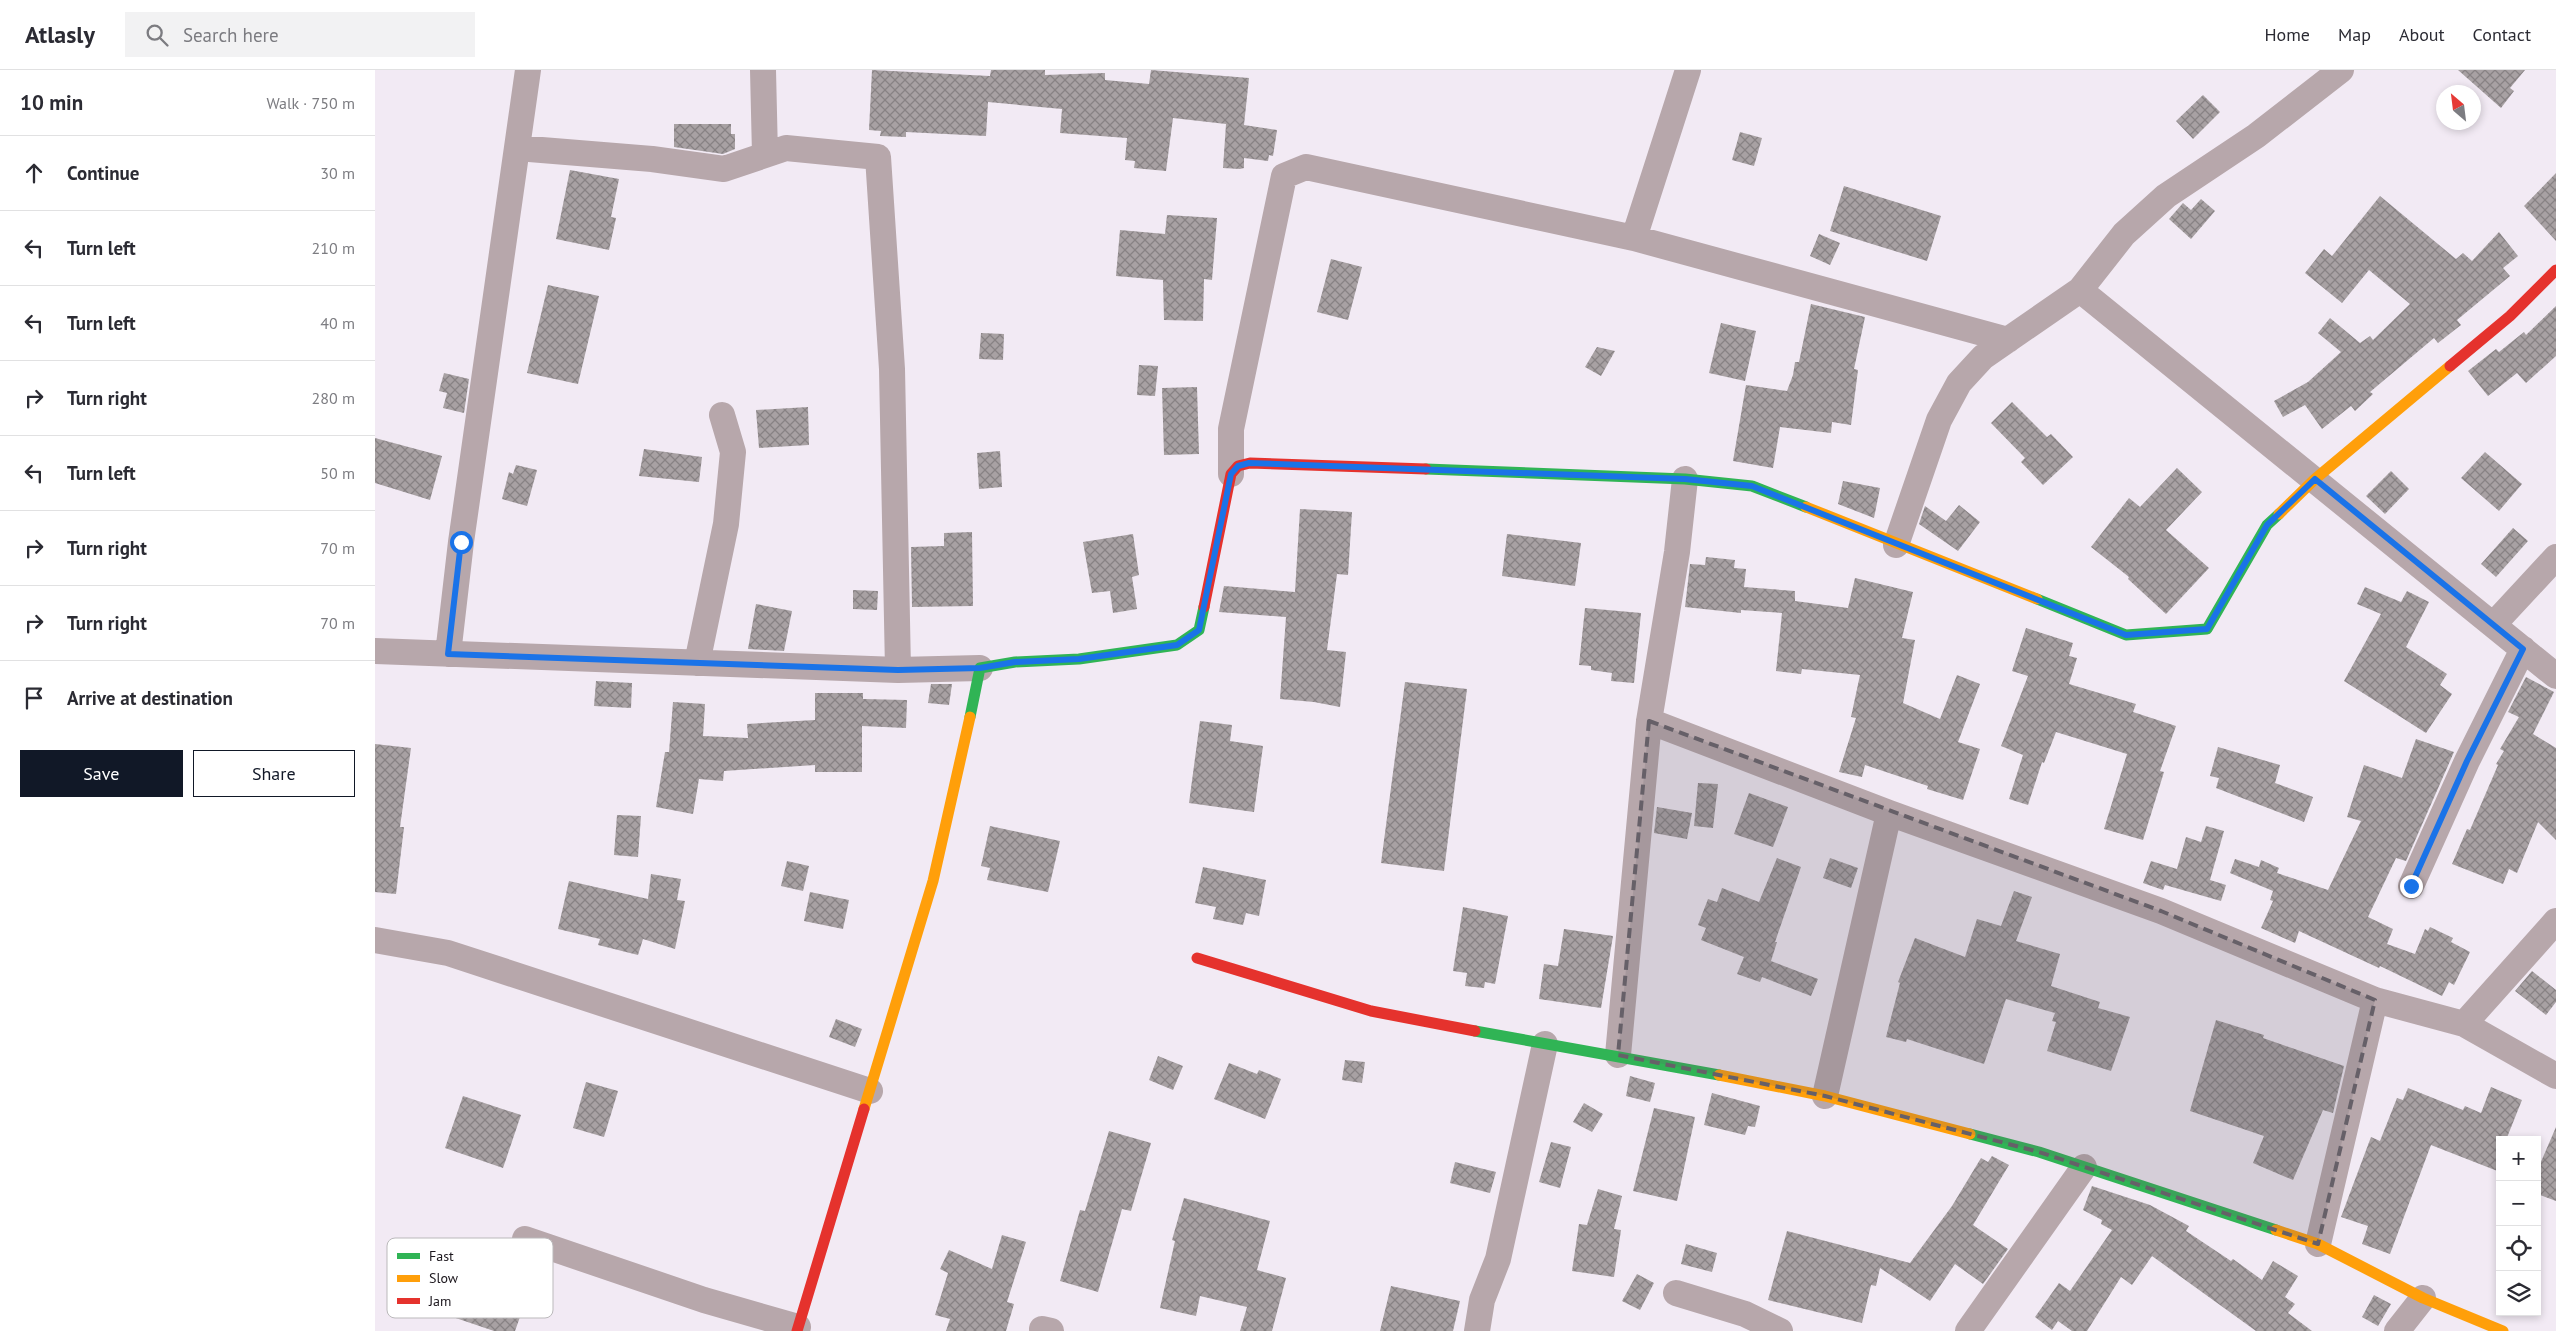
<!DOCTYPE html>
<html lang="en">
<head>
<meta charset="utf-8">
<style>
	body { margin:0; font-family:"PT Sans",sans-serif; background:#f2f2f3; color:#2b2b33 }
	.controls { position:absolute; right:15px; bottom:15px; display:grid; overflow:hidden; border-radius:0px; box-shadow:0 2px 8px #0003 }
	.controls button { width:45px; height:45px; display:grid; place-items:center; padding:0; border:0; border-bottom:1px solid #e1e1e2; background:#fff; color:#2b2b33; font:25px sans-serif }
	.compass { position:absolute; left:2061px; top:15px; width:45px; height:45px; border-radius:50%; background:#fff; box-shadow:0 2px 8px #0003; rotate:332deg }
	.stop { position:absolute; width:15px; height:15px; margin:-11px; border:4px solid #1a73e8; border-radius:50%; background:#fff }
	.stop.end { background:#1a73e8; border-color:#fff; box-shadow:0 1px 5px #0008 }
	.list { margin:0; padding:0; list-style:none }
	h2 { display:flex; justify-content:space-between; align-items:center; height:65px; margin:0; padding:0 20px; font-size:21px }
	h2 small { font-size:16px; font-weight:400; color:#7c7c81 }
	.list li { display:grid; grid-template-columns:32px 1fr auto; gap:15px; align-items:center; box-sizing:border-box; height:75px; padding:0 20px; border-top:1px solid #e1e1e2 }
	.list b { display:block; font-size:19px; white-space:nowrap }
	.list em { font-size:16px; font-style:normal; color:#7c7c81 }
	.actions { display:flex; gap:10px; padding:15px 20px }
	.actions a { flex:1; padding:11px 0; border:1px solid #111827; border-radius:0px; text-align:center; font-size:18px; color:#111827 }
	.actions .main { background:#111827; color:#fff }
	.icon { flex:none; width:28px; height:28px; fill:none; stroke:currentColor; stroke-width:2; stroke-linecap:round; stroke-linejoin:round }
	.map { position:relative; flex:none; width:2181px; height:1261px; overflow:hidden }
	header { display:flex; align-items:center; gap:30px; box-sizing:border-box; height:70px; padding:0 25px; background:#fff; border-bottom:1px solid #e1e1e2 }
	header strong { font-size:24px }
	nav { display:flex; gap:28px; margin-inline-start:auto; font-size:18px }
	.search { width:350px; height:45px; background:#f2f2f3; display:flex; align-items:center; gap:12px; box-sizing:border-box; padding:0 18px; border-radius:0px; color:#7c7c81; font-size:19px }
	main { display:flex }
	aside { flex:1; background:#fff }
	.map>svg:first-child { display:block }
</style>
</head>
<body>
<header>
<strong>Atlasly</strong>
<div class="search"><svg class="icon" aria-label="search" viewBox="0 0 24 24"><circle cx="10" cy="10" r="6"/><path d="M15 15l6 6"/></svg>Search here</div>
<nav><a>Home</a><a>Map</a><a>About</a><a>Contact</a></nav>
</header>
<main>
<aside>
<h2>10 min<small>Walk · 750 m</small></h2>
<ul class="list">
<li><svg class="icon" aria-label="ahead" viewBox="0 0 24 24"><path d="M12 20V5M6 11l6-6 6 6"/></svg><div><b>Continue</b></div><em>30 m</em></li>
<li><svg class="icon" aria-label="left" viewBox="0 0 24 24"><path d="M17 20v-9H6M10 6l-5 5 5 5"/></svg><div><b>Turn left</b></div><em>210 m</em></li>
<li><svg class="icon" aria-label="left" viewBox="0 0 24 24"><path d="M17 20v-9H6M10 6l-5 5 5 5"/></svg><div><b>Turn left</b></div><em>40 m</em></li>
<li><svg class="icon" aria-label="right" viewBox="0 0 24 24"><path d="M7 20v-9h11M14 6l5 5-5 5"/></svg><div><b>Turn right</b></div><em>280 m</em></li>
<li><svg class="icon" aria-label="left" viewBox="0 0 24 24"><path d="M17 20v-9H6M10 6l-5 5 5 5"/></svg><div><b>Turn left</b></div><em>50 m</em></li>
<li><svg class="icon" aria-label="right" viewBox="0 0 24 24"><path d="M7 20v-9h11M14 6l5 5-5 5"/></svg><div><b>Turn right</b></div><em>70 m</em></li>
<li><svg class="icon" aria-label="right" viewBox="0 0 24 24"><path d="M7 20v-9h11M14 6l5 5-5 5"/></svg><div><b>Turn right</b></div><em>70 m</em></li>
<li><svg class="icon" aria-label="arrive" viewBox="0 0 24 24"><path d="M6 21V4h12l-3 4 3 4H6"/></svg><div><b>Arrive at destination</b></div></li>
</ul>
<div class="actions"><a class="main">Save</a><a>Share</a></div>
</aside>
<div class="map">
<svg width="2181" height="1261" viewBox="0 0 2181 1261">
	<defs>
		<pattern id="building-cross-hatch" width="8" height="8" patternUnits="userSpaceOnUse" patternTransform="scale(1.25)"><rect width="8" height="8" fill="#a8a1a3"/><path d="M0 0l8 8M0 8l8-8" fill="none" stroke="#888284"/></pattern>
	</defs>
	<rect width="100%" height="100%" fill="#f2eaf4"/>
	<path fill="url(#building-cross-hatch)" d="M 497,0 L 615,6 L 616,0 L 670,0 L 670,5 L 730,3 L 730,10 L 774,14 L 776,0 L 874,8 L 869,55 L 902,60 L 898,86 L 894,85 L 893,91 L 869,88 L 869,98 L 865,99 L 848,98 L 851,54 L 798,48 L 791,101 L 759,98 L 760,91 L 750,90 L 752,68 L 685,63 L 687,39 L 613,32 L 611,66 L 531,62 L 531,67 L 505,66 L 506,61 L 494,60 Z
		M 2083,0 L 2150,0 L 2135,18 L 2139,21 L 2126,38 Z
		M 1828,25 L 1845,42 L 1818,69 L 1801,51 Z
		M 299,54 L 356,54 L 356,64 L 360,64 L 360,79 L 348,84 L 299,77 Z
		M 1365,62 L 1387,68 L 1379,96 L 1357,90 Z
		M 195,100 L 244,109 L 236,147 L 241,148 L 234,180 L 181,169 Z
		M 2181,103 L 2181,171 L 2149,136 Z
		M 1469,116 L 1566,146 L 1552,191 L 1455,161 Z
		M 2005,126 L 2081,189 L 2088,183 L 2097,191 L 2124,162 L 2143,186 L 2128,198 L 2135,206 L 2082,250 L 2086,255 L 2063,273 L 2059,268 L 1995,322 L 1998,324 L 1980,341 L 1976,336 L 1947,359 L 1930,335 L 1908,347 L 1899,331 L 1933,312 L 1966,282 L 1943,263 L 1955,248 L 1985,273 L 1995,266 L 1998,270 L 2035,234 L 1994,200 L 1967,233 L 1930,203 L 1949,179 L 1957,186 Z
		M 1826,129 L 1840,141 L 1816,169 L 1794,149 L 1808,133 L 1816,140 Z
		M 792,145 L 842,148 L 837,210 L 829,209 L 828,251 L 789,250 L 788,210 L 741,206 L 745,160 L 790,164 Z
		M 1444,164 L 1465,173 L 1455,195 L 1435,186 Z
		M 956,189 L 987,197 L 973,250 L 942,242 Z
		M 173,215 L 224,226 L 203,314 L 152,303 Z
		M 1436,234 L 1490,247 L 1479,299 L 1483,300 L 1476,355 L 1457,352 L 1456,363 L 1405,357 L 1398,398 L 1358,391 L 1371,315 L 1412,321 L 1418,305 L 1420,292 L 1424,292 Z
		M 2181,236 L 2181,286 L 2151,313 L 2142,303 L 2113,326 L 2093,301 L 2121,279 L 2124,282 L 2149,262 L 2151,265 Z
		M 1346,253 L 1381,261 L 1370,311 L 1334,303 Z
		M 606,263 L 629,264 L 628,290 L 604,289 Z
		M 1222,277 L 1240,281 L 1226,306 L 1210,297 Z
		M 764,295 L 783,296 L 780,326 L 762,325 Z
		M 69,303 L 94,309 L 89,343 L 68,338 L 72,323 L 64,321 Z
		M 822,317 L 824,384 L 789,385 L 787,318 Z
		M 1637,332 L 1672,367 L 1676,364 L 1698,387 L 1668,415 L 1646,392 L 1650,388 L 1616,353 Z
		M 433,337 L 434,375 L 384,378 L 381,340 Z
		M 0,368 L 67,386 L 55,430 L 0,413 Z
		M 269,379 L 327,387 L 324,412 L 264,406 Z
		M 625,381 L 627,417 L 604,419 L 602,383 Z
		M 2110,382 L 2147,414 L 2124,441 L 2086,408 Z
		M 141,395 L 162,400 L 152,436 L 127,429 L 134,402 L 138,404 Z
		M 1802,398 L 1827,422 L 1791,460 L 1834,498 L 1791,544 L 1753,509 L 1754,507 L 1716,477 L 1754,428 L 1765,437 Z
		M 2016,401 L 2034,419 L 2010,444 L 1991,426 Z
		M 1468,411 L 1505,418 L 1499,448 L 1463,434 Z
		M 1584,435 L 1605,452 L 1583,481 L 1544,454 L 1550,436 L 1571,451 Z
		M 925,439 L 977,442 L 973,505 L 962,504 L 952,580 L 971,582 L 965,637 L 939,632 L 905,629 L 911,547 L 844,542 L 849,516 L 920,522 Z
		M 2138,458 L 2153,471 L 2121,507 L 2106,494 Z
		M 597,462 L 598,536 L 537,537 L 536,477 L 569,476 L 569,463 Z
		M 758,464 L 764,505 L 757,507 L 762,539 L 738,543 L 735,521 L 717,523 L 708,472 Z
		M 1132,464 L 1206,473 L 1200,516 L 1127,506 Z
		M 1331,487 L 1360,490 L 1359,498 L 1371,499 L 1369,517 L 1420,521 L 1420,531 L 1473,538 L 1480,508 L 1538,522 L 1527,568 L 1540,570 L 1528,633 L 1565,649 L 1582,605 L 1605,614 L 1583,672 L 1605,679 L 1588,730 L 1552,719 L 1553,716 L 1490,695 L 1487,707 L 1464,702 L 1481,648 L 1476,647 L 1485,605 L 1427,599 L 1426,604 L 1401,601 L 1407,543 L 1366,540 L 1366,543 L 1310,537 L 1315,494 L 1330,495 Z
		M 1990,517 L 2026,532 L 2032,521 L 2054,532 L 2031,577 L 2072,604 L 2065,615 L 2077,624 L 2051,663 L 1969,611 L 2006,544 L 1982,534 Z
		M 478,520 L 503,521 L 502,540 L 478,539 Z
		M 381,534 L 417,541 L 409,581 L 373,579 Z
		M 1210,538 L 1266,543 L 1259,613 L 1236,611 L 1237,603 L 1216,600 L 1216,596 L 1204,595 Z
		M 1651,558 L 1698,573 L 1694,586 L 1702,588 L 1694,614 L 1761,634 L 1758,642 L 1801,656 L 1785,701 L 1789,702 L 1768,770 L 1729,759 L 1752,684 L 1681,662 L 1669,693 L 1667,692 L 1653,735 L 1634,729 L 1648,685 L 1626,676 L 1653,606 L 1637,601 Z
		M 2151,607 L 2179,622 L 2158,664 L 2181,678 L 2181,770 L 2163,752 L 2142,803 L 2134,799 L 2128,814 L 2077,794 L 2092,759 L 2095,760 L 2123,695 L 2121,694 L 2129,681 L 2125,679 L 2144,647 L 2133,642 Z
		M 221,611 L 257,613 L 256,638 L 219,636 Z
		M 1030,612 L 1092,619 L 1069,801 L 1006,793 Z
		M 556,614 L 577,614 L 574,635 L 553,633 Z
		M 440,623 L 488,623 L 488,629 L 532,630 L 531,658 L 487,656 L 487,702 L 440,702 L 440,695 L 349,701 L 348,711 L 324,709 L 318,744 L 281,737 L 290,682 L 294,682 L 298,632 L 330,634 L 328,666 L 373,668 L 372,654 L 440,650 Z
		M 825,651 L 857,655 L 855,671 L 888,676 L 879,742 L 814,733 Z
		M 2041,669 L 2079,682 L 2031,791 L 2021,788 L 1993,847 L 2018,859 L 2012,874 L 2040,884 L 2050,859 L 2053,861 L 2055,857 L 2078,868 L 2076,872 L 2095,882 L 2079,915 L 2074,912 L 2067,926 L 2005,896 L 2004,898 L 1924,861 L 1920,873 L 1886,858 L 1898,831 L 1895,830 L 1898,821 L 1855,803 L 1860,789 L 1884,797 L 1886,790 L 1904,798 L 1902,803 L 1953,820 L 1986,751 L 1972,747 L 1989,695 L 2027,708 Z
		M 0,674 L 36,678 L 25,757 L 29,757 L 21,824 L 0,822 Z
		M 1843,677 L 1905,695 L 1900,713 L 1938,727 L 1929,752 L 1841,718 L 1844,708 L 1835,706 Z
		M 1323,713 L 1343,714 L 1338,758 L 1319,756 Z
		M 1374,723 L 1413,737 L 1398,777 L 1359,764 Z
		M 1282,737 L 1317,743 L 1312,769 L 1279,763 Z
		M 242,745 L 266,746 L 263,787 L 239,785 Z
		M 615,756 L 685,771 L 673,822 L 612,810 L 615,798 L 606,796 Z
		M 1831,756 L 1849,761 L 1835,810 L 1851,815 L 1846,831 L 1790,815 L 1788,820 L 1768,813 L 1776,791 L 1802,799 L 1811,767 L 1826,772 Z
		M 1402,788 L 1426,797 L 1400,872 L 1402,872 L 1396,891 L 1443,909 L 1436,926 L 1387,907 L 1385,912 L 1362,904 L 1369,887 L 1326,870 L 1331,858 L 1323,855 L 1333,829 L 1342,832 L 1347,818 L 1384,832 Z
		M 1455,788 L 1483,798 L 1476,818 L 1448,808 Z
		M 412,791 L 434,796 L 428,821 L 406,816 Z
		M 828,797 L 891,810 L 884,846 L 871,843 L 868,855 L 838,849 L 841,837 L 820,833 Z
		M 276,804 L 306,809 L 302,830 L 310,831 L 300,879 L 268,869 L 263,885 L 223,875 L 225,869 L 183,859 L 194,811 L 273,829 Z
		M 1639,821 L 1657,827 L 1641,871 L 1685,884 L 1676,916 L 1725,932 L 1723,938 L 1755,947 L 1736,1001 L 1672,981 L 1681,952 L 1677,951 L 1680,943 L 1631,929 L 1609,994 L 1532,969 L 1531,972 L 1511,967 L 1525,913 L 1523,912 L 1540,868 L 1590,887 L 1602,849 L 1626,856 Z
		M 435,822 L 474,830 L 468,859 L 429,851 Z
		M 1088,837 L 1133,846 L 1120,914 L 1110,912 L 1109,918 L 1090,916 L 1092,903 L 1078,901 Z
		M 1189,859 L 1238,866 L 1226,938 L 1164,929 L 1169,894 L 1183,896 Z
		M 2157,901 L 2181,920 L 2181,932 L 2171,945 L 2140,921 Z
		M 461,949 L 487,959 L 480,977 L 454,967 Z
		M 1841,950 L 1889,965 L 1888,968 L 1969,996 L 1958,1043 L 1948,1040 L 1918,1110 L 1878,1093 L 1889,1066 L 1815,1041 Z
		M 783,986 L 808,996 L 798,1020 L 774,1010 Z
		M 970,990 L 990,992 L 987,1013 L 967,1010 Z
		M 854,993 L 882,1004 L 884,1000 L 906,1009 L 890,1049 L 839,1029 Z
		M 1255,1006 L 1280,1013 L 1275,1032 L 1251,1026 Z
		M 211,1012 L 243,1021 L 229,1067 L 198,1058 Z
		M 2116,1017 L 2147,1030 L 2131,1070 L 2125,1070 L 2125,1102 L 2056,1075 L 2015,1184 L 1987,1174 L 1993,1156 L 1966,1147 L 1996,1067 L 2005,1071 L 2022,1028 L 2028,1030 L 2033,1018 L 2088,1040 L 2090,1036 L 2106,1043 Z
		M 1337,1023 L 1385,1036 L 1380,1057 L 1373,1056 L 1370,1065 L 1329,1055 Z
		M 88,1026 L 146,1045 L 128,1098 L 70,1078 Z
		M 1209,1033 L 1228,1044 L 1217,1062 L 1198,1052 Z
		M 1279,1038 L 1320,1047 L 1302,1131 L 1258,1121 Z
		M 2181,1057 L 2181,1131 L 2162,1124 L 2162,1101 Z
		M 734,1061 L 776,1073 L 756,1141 L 747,1139 L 723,1222 L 685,1211 L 705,1140 L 710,1141 Z
		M 1176,1072 L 1196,1077 L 1185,1118 L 1164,1112 Z
		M 1617,1086 L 1634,1095 L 1598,1155 L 1633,1179 L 1608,1214 L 1580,1194 L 1555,1231 L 1505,1198 L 1501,1216 L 1496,1215 L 1487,1253 L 1393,1230 L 1412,1161 L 1535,1193 L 1577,1136 L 1606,1088 L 1613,1092 Z
		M 1080,1092 L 1121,1102 L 1115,1123 L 1075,1113 Z
		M 1717,1116 L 1775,1135 L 1814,1156 L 1811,1161 L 1856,1191 L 1858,1189 L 1887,1210 L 1898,1191 L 1923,1206 L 1910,1227 L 1920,1234 L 1913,1243 L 1937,1261 L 1881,1261 L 1777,1186 L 1757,1215 L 1746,1207 L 1712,1261 L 1697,1261 L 1683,1251 L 1677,1260 L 1660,1247 L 1684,1213 L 1695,1221 L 1737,1160 L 1726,1154 L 1727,1150 L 1708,1140 Z
		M 1223,1119 L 1247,1126 L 1239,1159 L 1246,1160 L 1239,1207 L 1197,1201 L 1204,1154 L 1212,1155 Z
		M 809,1128 L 895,1151 L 882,1200 L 911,1208 L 897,1261 L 865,1261 L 872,1237 L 825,1226 L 821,1246 L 785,1238 L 800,1171 L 797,1170 Z
		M 627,1165 L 651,1172 L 632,1232 L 639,1234 L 631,1261 L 571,1261 L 575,1249 L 560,1245 L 573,1203 L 565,1199 L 574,1180 L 617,1199 Z
		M 1311,1174 L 1342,1183 L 1337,1202 L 1306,1194 Z
		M 86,1195 L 155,1219 L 140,1261 L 119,1261 L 69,1244 Z
		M 1262,1204 L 1279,1213 L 1265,1240 L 1247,1231 Z
		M 1016,1216 L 1085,1231 L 1078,1261 L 1005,1261 Z
		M 1999,1225 L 2016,1234 L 2003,1256 L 1987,1247 Z"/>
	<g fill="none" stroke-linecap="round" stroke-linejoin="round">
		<path stroke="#b7a7ab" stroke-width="26" d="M 388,0 L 390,85
			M 1313,0 L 1259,168 L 1633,270
			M 142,78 L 277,89 L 349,99 L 411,78 L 503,87 L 517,299 L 523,600
			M 1705,220 L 2181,606
			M 856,404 L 856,359 L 909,106 L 931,97 L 1259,168
			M 1521,475 L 1564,350 L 1584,313 L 1608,287 L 1705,220 L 1749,164 L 1791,126 L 1881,66 L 1966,0
			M 2118,555 L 2181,487
			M 0,581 L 523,600 L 605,598
			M 73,584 L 86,472 L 153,0
			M 322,593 L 351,454 L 358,382 L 347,345
			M 1274,651 L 1514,743 L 1786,841 L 2000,930 L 2089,954 L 2181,1006
			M 2036,816 L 2092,691 L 2148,579
			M 0,870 L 73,883 L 495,1021
			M 2089,954 L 2181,851
			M 1243,985 L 1274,651 L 1302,482 L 1310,409
			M 1450,1026 L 1514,743
			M 150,1169 L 329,1230 L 423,1257
			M 1943,1174 L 2000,930
			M 1301,1223 L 1370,1244 L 1405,1261
			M 667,1259 L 676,1261
			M 1102,1261 L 1107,1230 L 1123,1189 L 1170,974
			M 1593,1261 L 1709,1097
			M 2022,1261 L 2048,1228"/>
		<path stroke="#30b455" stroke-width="11" d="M 1051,399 L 1310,409 L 1377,416 L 1431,437
			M 1662,529 L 1751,565 L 1832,559 L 1892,455 L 1904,444
			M 595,647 L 605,598 L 640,592 L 704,589 L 802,575 L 824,560 L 829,537
			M 1100,961 L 1344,1005
			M 1595,1064 L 1664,1082 L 1901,1160"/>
		<path stroke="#ff9f0a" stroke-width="11" d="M 1431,437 L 1662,529
			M 1904,444 L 1940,409 L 2075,296
			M 1344,1005 L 1450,1026 L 1595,1064
			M 489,1039 L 558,811 L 595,647
			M 1901,1160 L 1943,1174 L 2048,1228 L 2128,1261"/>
		<path stroke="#e5322d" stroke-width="11" d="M 2075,296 L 2135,246 L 2181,200
			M 829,537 L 856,404 L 863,396 L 875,393 L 1051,399
			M 822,888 L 996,941 L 1100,961
			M 422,1261 L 489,1039"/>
	</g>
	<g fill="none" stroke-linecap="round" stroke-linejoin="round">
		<path stroke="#1a73e8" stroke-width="6" d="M 86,472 L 73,584 L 523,600 L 605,598 L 640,592 L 704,589 L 802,575 L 824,560 L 856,404 L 863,396 L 874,393 L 1310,409 L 1377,416 L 1751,565 L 1832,559 L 1892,455 L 1940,409 L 2148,579 L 2092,691 L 2036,816"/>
	</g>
	<path fill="#666068" fill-opacity="0.2" stroke="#666068" stroke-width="4" stroke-dasharray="10 6" stroke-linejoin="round" d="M 1274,651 L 1786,841 L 2000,930 L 1943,1174 L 1664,1082 L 1450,1026 L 1243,985 Z"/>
	<rect x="12" y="1168" width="166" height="80" rx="8" fill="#fff" stroke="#bbb9bb" stroke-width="1"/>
	<rect x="22" y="1183" width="23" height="6" fill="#30b455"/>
	<rect x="22" y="1205" width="23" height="7" fill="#ff9f0a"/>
	<rect x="22" y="1228" width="23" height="6" fill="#e5322d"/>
	<g font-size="14" fill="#1b161c">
		<text x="54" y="1191">Fast</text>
		<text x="54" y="1213">Slow</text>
		<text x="54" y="1236">Jam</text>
	</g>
</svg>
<div class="controls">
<button>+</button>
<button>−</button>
<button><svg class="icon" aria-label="locate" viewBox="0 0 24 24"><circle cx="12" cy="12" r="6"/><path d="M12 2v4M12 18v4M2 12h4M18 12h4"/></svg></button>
<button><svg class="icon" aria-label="layers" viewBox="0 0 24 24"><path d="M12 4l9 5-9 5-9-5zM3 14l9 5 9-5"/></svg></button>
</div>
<svg class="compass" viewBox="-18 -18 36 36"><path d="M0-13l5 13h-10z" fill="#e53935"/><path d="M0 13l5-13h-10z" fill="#7c7c81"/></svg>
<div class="stop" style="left:86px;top:472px"></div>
<div class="stop end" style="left:2036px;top:816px"></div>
</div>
</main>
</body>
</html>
